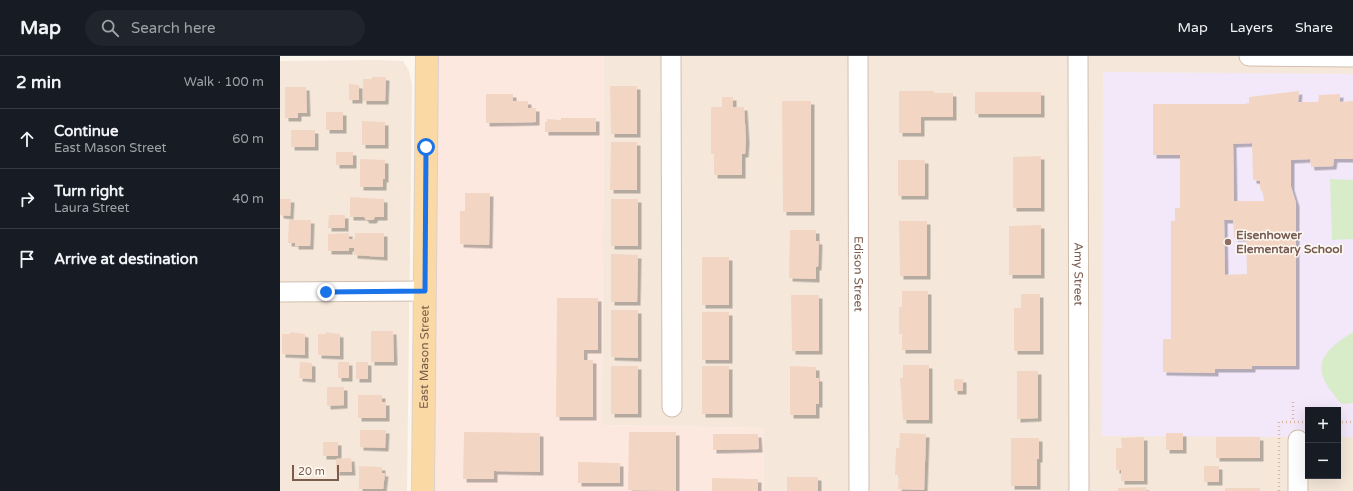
<!DOCTYPE html>
<html lang="en">
<head>
<meta charset="utf-8">
<style>
	body { margin:0; font-family:"Varela Round",sans-serif; background:#20242c; color:#f1f3f6 }
	.controls { position:absolute; right:12px; bottom:12px; display:grid; overflow:hidden; border-radius:0px; box-shadow:0 4px 16px #0002 }
	.controls button { width:36px; height:36px; display:grid; place-items:center; padding:0; border:0; border-bottom:1px solid #363941; background:#171b24; color:#f1f3f6; font:20px sans-serif }
	.scale { position:absolute; left:12px; bottom:10px; width:47px; box-sizing:border-box; padding-left:4px; border:2px solid #7a5c4d; border-top:0; font-size:11px; line-height:14px; white-space:nowrap; color:#7a5c4d; -webkit-text-stroke:3px #fffaf3; paint-order:stroke }
	.stop { position:absolute; width:12px; height:12px; margin:-9px; border:3px solid #1a73e8; border-radius:50%; background:#fff }
	.stop.end { background:#1a73e8; border-color:#fff; box-shadow:0 1px 4px #0008 }
	.list { margin:0; padding:0; list-style:none }
	h2 { display:flex; justify-content:space-between; align-items:center; height:52px; margin:0; padding:0 16px; font-size:17px }
	h2 small { font-size:13px; font-weight:400; color:#9ea1a6 }
	.list li { display:grid; grid-template-columns:26px 1fr auto; gap:12px; align-items:center; box-sizing:border-box; height:60px; padding:0 16px; border-top:1px solid #363941 }
	.list b { display:block; font-size:15px; white-space:nowrap }
	.list p { margin:0; font-size:13px; white-space:nowrap; color:#9ea1a6 }
	.list em { font-size:13px; font-style:normal; color:#9ea1a6 }
	.icon { flex:none; width:22px; height:22px; fill:none; stroke:currentColor; stroke-width:2; stroke-linecap:round; stroke-linejoin:round }
	.map { position:relative; flex:none; width:1073px; height:435px; overflow:hidden }
	header { display:flex; align-items:center; gap:24px; box-sizing:border-box; height:56px; padding:0 20px; background:#171b24; border-bottom:1px solid #363941 }
	header strong { font-size:19px }
	nav { display:flex; gap:22px; margin-inline-start:auto; font-size:14px }
	.search { width:280px; height:36px; background:#20242c; display:flex; align-items:center; gap:10px; box-sizing:border-box; padding:0 14px; border-radius:22px; color:#9ea1a6; font-size:15px }
	main { display:flex }
	aside { flex:1; background:#171b24 }
	.map>svg:first-child { display:block }
</style>
</head>
<body>
<header>
<strong>Map</strong>
<div class="search"><svg class="icon" aria-label="search" viewBox="0 0 24 24"><circle cx="10" cy="10" r="6"/><path d="M15 15l6 6"/></svg>Search here</div>
<nav><a>Map</a><a>Layers</a><a>Share</a></nav>
</header>
<main>
<aside>
<h2>2 min<small>Walk · 100 m</small></h2>
<ul class="list">
<li><svg class="icon" aria-label="ahead" viewBox="0 0 24 24"><path d="M12 20V5M6 11l6-6 6 6"/></svg><div><b>Continue</b><p>East Mason Street</p></div><em>60 m</em></li>
<li><svg class="icon" aria-label="right" viewBox="0 0 24 24"><path d="M7 20v-9h11M14 6l5 5-5 5"/></svg><div><b>Turn right</b><p>Laura Street</p></div><em>40 m</em></li>
<li><svg class="icon" aria-label="arrive" viewBox="0 0 24 24"><path d="M6 21V4h12l-3 4 3 4H6"/></svg><div><b>Arrive at destination</b></div></li>
</ul>
</aside>
<div class="map">
<svg width="1073" height="435" viewBox="0 0 1073 435">
	<defs>
		<filter id="shadow"><feDropShadow dx="3.5" dy="3.5" stdDeviation="0" flood-color="#0004"/></filter>
	</defs>
	<rect width="100%" height="100%" fill="#fdf6ec"/>
	<path fill="#f5e8da" fill-rule="evenodd" d="M 324,0 L 1073,0 L 1073,435 L 484,435 L 484,372 L 322,369 ZM 1028,354 L 1058,354 L 1058,420 L 1028,420 Z
		M 97,4 L 123,5 L 129,15 L 132,29 L 127,435 L 0,435 L 0,5 Z"/>
	<path fill="#fde8e0" d="M 147,0 L 324,0 L 322,369 L 484,372 L 484,435 L 143,435 Z"/>
	<path fill="#f3e8fa" d="M 823,16 L 1073,18 L 1073,381 L 1058,381 L 1058,354 L 1028,354 L 1028,381 L 822,380 Z"/>
	<path fill="#d8ecc9" d="M 1050,123 L 1073,124 L 1073,183 L 1052,184 Z
		M 1073,276 L 1073,347 L 1062,348 C 1031,315 1035,299 1073,276 Z"/>
	<path fill="#f3d5c3" fill-rule="evenodd" filter="url(#shadow)" d="M 92,21 L 106,21 L 105,45 L 83,45 L 83,23 L 92,23 Z
		M 69,28 L 79,29 L 79,44 L 69,44 Z
		M 330,30 L 357,30 L 357,78 L 331,78 Z
		M 5,31 L 26,31 L 27,57 L 18,57 L 18,62 L 5,62 Z
		M 619,35 L 654,35 L 654,37 L 673,37 L 673,61 L 641,61 L 641,77 L 619,77 Z
		M 1019,35 L 1018,46 L 1038,46 L 1039,39 L 1060,38 L 1060,46 L 1073,45 L 1073,103 L 1054,103 L 1053,110 L 1031,111 L 1030,103 L 1011,104 L 1011,131 L 1016,147 L 1016,310 L 972,310 L 972,313 L 935,313 L 935,317 L 883,316 L 883,283 L 891,283 L 891,165 L 895,165 L 895,152 L 900,152 L 900,99 L 873,99 L 873,48 L 964,48 L 969,47 L 969,41 ZM 972,87 L 973,124 L 980,125 L 980,132 L 983,138 L 984,145 L 954,145 L 953,88 ZM 944,164 L 953,164 L 954,182 L 966,182 L 967,218 L 945,219 Z
		M 695,36 L 761,36 L 761,58 L 695,58 Z
		M 206,38 L 233,38 L 233,45 L 248,45 L 248,52 L 256,52 L 256,66 L 206,67 Z
		M 442,41 L 453,41 L 453,51 L 464,51 L 466,84 L 465,98 L 462,98 L 462,119 L 434,119 L 434,98 L 431,98 L 431,51 L 442,51 Z
		M 502,45 L 531,45 L 531,156 L 503,156 Z
		M 46,56 L 63,56 L 63,74 L 46,74 Z
		M 281,62 L 316,62 L 316,76 L 265,76 L 265,66 L 267,66 L 267,63 L 281,64 Z
		M 82,65 L 105,66 L 105,89 L 82,89 Z
		M 11,74 L 35,74 L 35,91 L 11,91 Z
		M 331,86 L 357,86 L 357,134 L 330,134 Z
		M 56,96 L 73,96 L 73,109 L 56,109 Z
		M 761,100 L 761,152 L 733,152 L 733,101 Z
		M 80,103 L 105,104 L 105,123 L 103,123 L 103,131 L 80,131 Z
		M 618,104 L 645,104 L 645,140 L 618,140 Z
		M 185,137 L 210,137 L 209,189 L 180,188 L 180,155 L 185,155 Z
		M 70,141 L 104,143 L 104,161 L 95,161 L 93,164 L 86,164 L 84,161 L 70,161 Z
		M 0,143 L 11,143 L 10,160 L 0,159 Z
		M 331,143 L 358,143 L 358,190 L 331,190 Z
		M 49,159 L 65,159 L 65,172 L 48,172 Z
		M 9,164 L 31,164 L 30,190 L 15,190 L 15,187 L 8,187 Z
		M 619,165 L 647,165 L 647,220 L 620,220 Z
		M 761,169 L 761,219 L 729,219 L 729,170 Z
		M 510,174 L 536,174 L 536,185 L 539,185 L 538,211 L 536,211 L 536,223 L 509,222 Z
		M 69,177 L 69,183 L 75,183 L 75,177 L 104,177 L 104,201 L 74,199 L 74,192 L 69,192 L 69,195 L 48,195 L 48,178 Z
		M 331,198 L 358,199 L 357,246 L 331,246 Z
		M 422,201 L 449,201 L 449,249 L 422,249 Z
		M 622,235 L 648,235 L 648,294 L 622,294 L 622,278 L 619,278 L 619,251 L 622,251 Z
		M 741,238 L 760,238 L 760,295 L 734,295 L 734,252 L 741,252 Z
		M 511,239 L 539,239 L 539,295 L 512,295 Z
		M 277,242 L 318,242 L 318,294 L 304,294 L 304,304 L 313,304 L 313,361 L 276,361 Z
		M 331,254 L 358,254 L 358,302 L 331,301 Z
		M 422,256 L 449,256 L 449,304 L 422,304 Z
		M 91,275 L 113,275 L 114,306 L 91,306 Z
		M 10,276 L 25,278 L 25,299 L 2,298 L 2,278 L 10,278 Z
		M 46,276 L 60,278 L 60,300 L 38,299 L 38,278 L 46,278 Z
		M 20,306 L 32,307 L 32,323 L 19,322 Z
		M 58,306 L 69,306 L 69,322 L 58,322 Z
		M 76,306 L 88,306 L 88,323 L 76,323 Z
		M 623,309 L 649,309 L 649,364 L 623,364 L 620,322 L 623,322 Z
		M 331,310 L 358,310 L 358,358 L 331,358 Z
		M 422,310 L 449,310 L 449,358 L 422,358 Z
		M 510,310 L 536,311 L 536,322 L 539,322 L 539,348 L 536,348 L 536,359 L 510,359 Z
		M 737,315 L 758,315 L 758,362 L 737,363 Z
		M 674,323 L 683,323 L 683,335 L 674,335 Z
		M 47,331 L 64,331 L 64,349 L 47,350 Z
		M 78,339 L 102,339 L 102,346 L 106,346 L 106,362 L 78,362 Z
		M 80,374 L 106,374 L 105,392 L 80,391 Z
		M 184,376 L 260,377 L 260,416 L 214,415 L 214,423 L 183,423 Z
		M 349,376 L 396,376 L 396,435 L 348,434 Z
		M 620,377 L 646,378 L 644,434 L 618,433 L 619,419 L 615,419 L 616,392 L 619,392 Z
		M 886,377 L 903,377 L 903,394 L 886,394 Z
		M 433,378 L 478,378 L 479,393 L 433,394 Z
		M 864,381 L 864,425 L 841,425 L 841,414 L 836,414 L 836,392 L 842,392 L 841,382 Z
		M 936,381 L 980,381 L 980,402 L 936,402 Z
		M 731,382 L 759,382 L 759,403 L 757,403 L 757,430 L 731,430 Z
		M 43,386 L 58,386 L 58,400 L 43,400 Z
		M 71,402 L 72,416 L 56,416 L 56,403 Z
		M 298,406 L 340,407 L 340,427 L 298,427 Z
		M 79,410 L 102,411 L 102,417 L 105,417 L 103,433 L 79,433 Z
		M 924,410 L 939,410 L 939,426 L 924,426 Z
		M 507,421 L 538,421 L 538,435 L 507,435 Z
		M 432,422 L 478,423 L 478,435 L 432,435 Z
		M 866,431 L 866,435 L 838,435 L 838,432 Z
		M 945,432 L 980,432 L 980,435 L 945,435 Z"/>
	<g fill="none" stroke-linecap="round" stroke-linejoin="round">
		<g stroke="#d1beb0" stroke-width="21">
			<g id="minor">
				<path d="M 391,0 L 392,351"/>
				<path id="s1" d="M 578,0 L 579,435"/>
				<path id="s2" d="M 798,0 L 799,435"/>
				<path d="M 969,0 L 1073,1"/>
				<path d="M 0,236 L 145,235"/>
				<path d="M 1018,384 L 1018,435"/>
			</g>
		</g>
		<g stroke="#dad1cd" stroke-width="24">
			<g id="major">
				<path id="s3" d="M 143,435 L 147,0"/>
			</g>
		</g>
		<path stroke="#d9b8a5" stroke-width="2.5" stroke-dasharray="1 3" stroke-linecap="butt" d="M 1013,346 L 1013,366
			M 1058,366 L 1073,366
			M 999,435 L 999,366 L 1028,366"/>
		<use href="#minor" stroke="#fff" stroke-width="19"/>
		<use href="#major" stroke="#fbd9a5" stroke-width="22"/>
	</g>
	<g fill="none" stroke-linecap="round" stroke-linejoin="round">
		<path stroke="#1a73e8" stroke-width="5" d="M 46,236 L 145,235 L 146,91"/>
	</g>
	<circle fill="#8d6e63" stroke="#fffaf3" stroke-width="1.5" cx="948" cy="186" r="4"/>
	<g text-anchor="middle" stroke-width="3" stroke-linejoin="round" paint-order="stroke">
		<g font-size="12" font-weight="bold" fill="#785e54" stroke="#fffaf3" text-anchor="start">
			<text x="956" y="183">Eisenhower<tspan x="956" dy="14">Elementary School</tspan></text>
		</g>
		<g font-size="12" fill="#7a5c4d" stroke="#fffaf3">
			<text dy="4" stroke="none"><textPath href="#s1" startOffset="218">Edison Street</textPath></text>
			<text dy="4" stroke="none"><textPath href="#s2" startOffset="218">Amy Street</textPath></text>
			<text dy="4" stroke="none"><textPath href="#s3" startOffset="134">East Mason Street</textPath></text>
		</g>
	</g>
</svg>
<div class="controls">
<button>+</button>
<button>−</button>
</div>
<div class="scale">20 m</div>
<div class="stop" style="left:146px;top:91px"></div>
<div class="stop end" style="left:46px;top:236px"></div>
</div>
</main>
</body>
</html>
